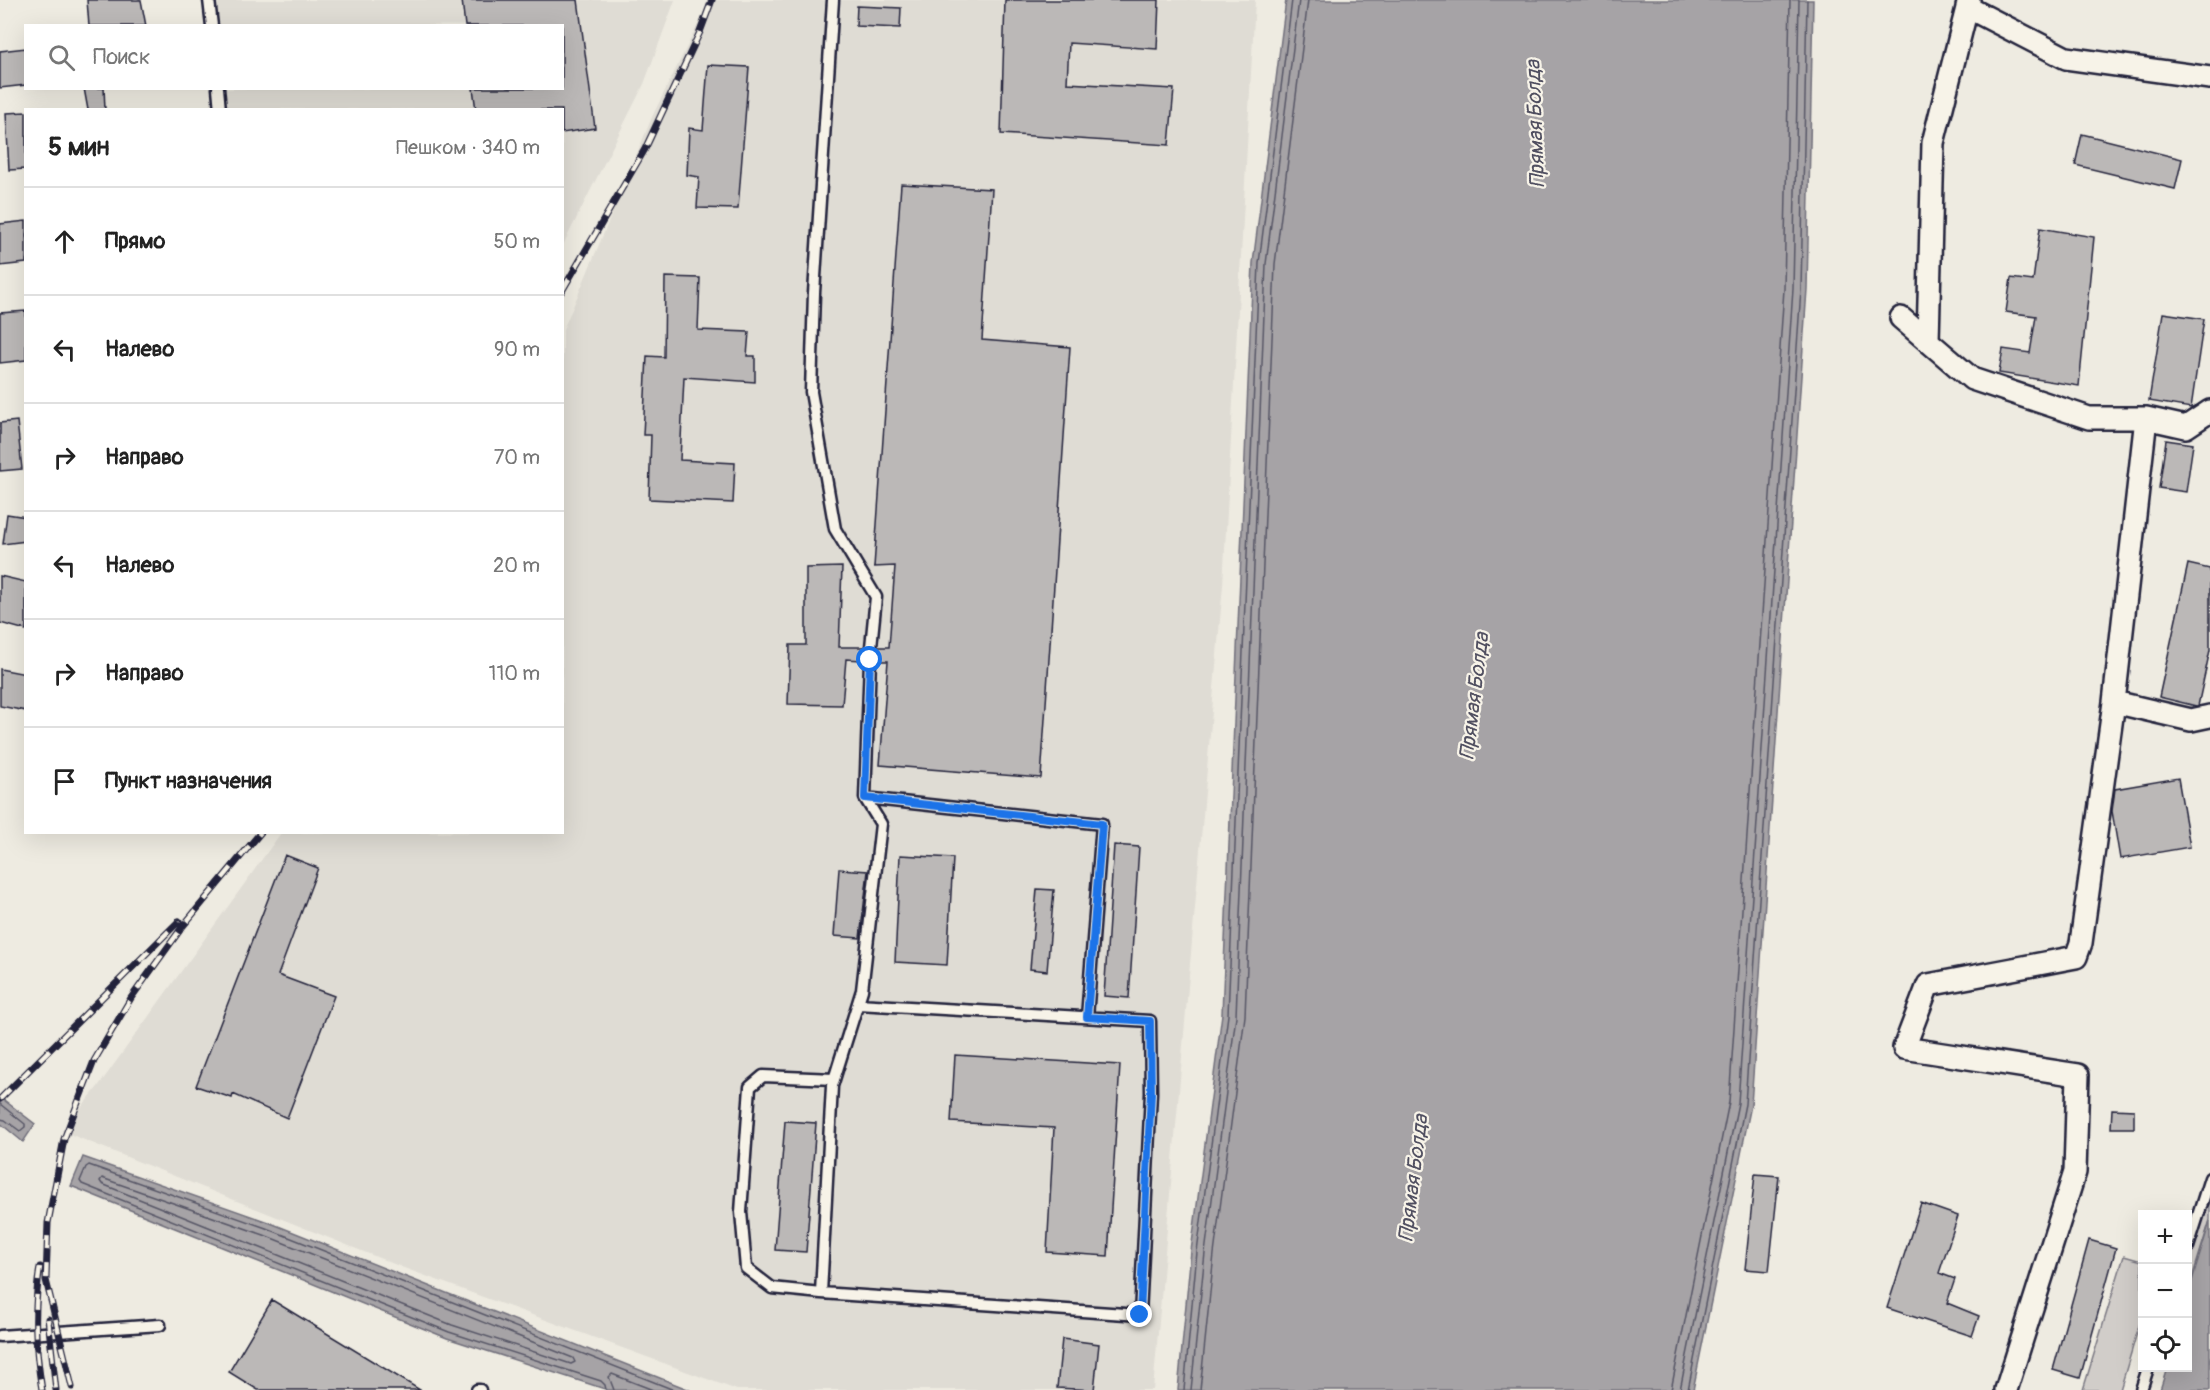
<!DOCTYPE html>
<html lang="ru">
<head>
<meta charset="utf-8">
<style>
	body { margin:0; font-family:Pangolin,sans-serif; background:#f6f6f6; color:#222 }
	.controls { position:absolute; right:18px; bottom:18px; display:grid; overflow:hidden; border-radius:0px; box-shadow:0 6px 24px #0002 }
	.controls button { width:54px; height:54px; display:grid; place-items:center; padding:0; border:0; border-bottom:2px solid #e0e0e0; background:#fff; color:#222; font:30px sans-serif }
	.stop { position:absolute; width:18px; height:18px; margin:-14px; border:4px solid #1a73e8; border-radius:50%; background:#fff }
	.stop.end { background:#1a73e8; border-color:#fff; box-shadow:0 2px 6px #0008 }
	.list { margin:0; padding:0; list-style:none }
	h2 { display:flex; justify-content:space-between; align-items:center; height:78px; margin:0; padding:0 24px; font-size:26px }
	h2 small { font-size:20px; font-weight:400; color:#767676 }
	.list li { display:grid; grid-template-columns:39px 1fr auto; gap:18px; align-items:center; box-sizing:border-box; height:108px; padding:0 24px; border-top:2px solid #e0e0e0 }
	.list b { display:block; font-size:22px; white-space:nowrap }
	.list em { font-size:20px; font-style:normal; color:#767676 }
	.icon { flex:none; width:33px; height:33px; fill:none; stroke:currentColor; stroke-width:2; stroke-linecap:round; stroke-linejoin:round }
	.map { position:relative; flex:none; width:2210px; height:1390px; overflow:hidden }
	.search { position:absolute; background:#fff; box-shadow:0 6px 24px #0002; left:24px; top:24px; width:540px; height:66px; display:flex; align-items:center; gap:15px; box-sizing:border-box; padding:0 21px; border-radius:0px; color:#767676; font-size:22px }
	.panel { position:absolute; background:#fff; box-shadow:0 6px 24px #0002; left:24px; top:108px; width:540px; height:726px; border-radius:0px }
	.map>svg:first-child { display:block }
</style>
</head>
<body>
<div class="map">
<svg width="2210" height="1390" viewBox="0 0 2210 1390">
	<rect width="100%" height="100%" fill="#eeebe1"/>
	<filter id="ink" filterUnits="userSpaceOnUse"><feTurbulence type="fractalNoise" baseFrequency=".0167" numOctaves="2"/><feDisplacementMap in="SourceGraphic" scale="12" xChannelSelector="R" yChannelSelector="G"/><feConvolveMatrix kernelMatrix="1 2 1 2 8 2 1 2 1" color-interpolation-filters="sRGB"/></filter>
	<g filter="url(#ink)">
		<path fill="#dfdcd4" d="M 203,0 L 675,0 L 644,84 L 563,245 L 562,110 L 214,109 L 212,89 L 562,88 L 562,26 L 206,25 Z
			M 710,0 L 1255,0 L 1223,585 L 1153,1390 L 737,1390 L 404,1268 L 62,1131 L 97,1088 L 281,833 L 562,832 L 563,329 L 573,307 L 653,115 Z"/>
		<path fill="#d1cdc9" stroke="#7a7882" stroke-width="1.5" d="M 2210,1186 L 2210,1220 L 2188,1291 L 2188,1254 Z
			M 2124,1256 L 2142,1261 L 2142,1316 L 2120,1390 L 2083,1390 Z"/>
		<path fill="#a6a3a6" stroke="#716f7b" stroke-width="1.5" d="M 1286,0 L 1813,0 L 1807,289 L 1751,1105 L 1693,1390 L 1178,1390 L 1191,1251 L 1222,1014 L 1253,263 Z
			M 0,1097 L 35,1124 L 23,1142 L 0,1123 Z
			M 83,1157 L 268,1222 L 690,1390 L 608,1390 L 447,1338 L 71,1186 Z
			M 2210,1221 L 2210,1390 L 2160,1390 L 2167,1368 L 2188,1368 L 2188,1294 Z"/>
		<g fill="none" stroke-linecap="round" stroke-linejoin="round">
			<path stroke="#575666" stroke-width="1.5" d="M 0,1104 L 25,1124 L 25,1127 L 20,1131 L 5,1120 L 0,1119
				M 102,1178 L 264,1235 L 573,1358 L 575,1362 L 571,1364 L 452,1325 L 102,1184 L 100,1181 Z
				M 606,1390 L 605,1385 L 601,1381 L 449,1332 L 82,1184 L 80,1181 L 86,1167 L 89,1165 L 266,1228 L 674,1390
				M 614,1390 L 609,1377 L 612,1374 L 653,1390
				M 1184,1390 L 1197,1252 L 1228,1015 L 1259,263 L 1292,0
				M 1191,1390 L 1205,1253 L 1236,1016 L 1266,264 L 1299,0
				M 1200,1390 L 1214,1254 L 1245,1016 L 1275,264 L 1308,0
				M 1671,1390 L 1729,1102 L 1784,289 L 1790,0
				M 1680,1390 L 1738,1103 L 1793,289 L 1799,0
				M 1688,1390 L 1745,1104 L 1801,289 L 1807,0"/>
		</g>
		<path fill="#bbb8b7" stroke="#22223b" stroke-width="1.5" d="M 87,0 L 141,0 L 146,26 L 89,26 Z
			M 462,0 L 578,0 L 595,128 L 562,133 L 562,110 L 476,110 L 473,88 L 562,88 L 562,26 L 465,26 Z
			M 1005,0 L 1159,0 L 1157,49 L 1069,43 L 1067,83 L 1174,89 L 1169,145 L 1001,134 Z
			M 857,6 L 901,8 L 900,28 L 856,26 Z
			M 26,48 L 26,85 L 0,88 L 0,51 Z
			M 708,65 L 749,67 L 738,209 L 697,208 L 699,177 L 687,175 L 689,128 L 703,130 Z
			M 84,88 L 104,88 L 105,110 L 88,110 Z
			M 26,112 L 26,169 L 9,170 L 6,113 Z
			M 2082,134 L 2182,159 L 2175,189 L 2075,165 Z
			M 901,184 L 992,189 L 982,340 L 1070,347 L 1041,778 L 880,765 L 888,661 L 877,661 L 874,654 L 879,647 L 889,647 L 895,566 L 874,567 Z
			M 26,221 L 26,263 L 0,266 L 0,224 Z
			M 2040,228 L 2094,237 L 2079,386 L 1999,373 L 2003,349 L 2030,353 L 2036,316 L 2006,312 L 2011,278 L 2033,281 Z
			M 665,277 L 700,278 L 698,330 L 749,332 L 747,356 L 755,356 L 755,382 L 684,377 L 680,460 L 735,463 L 733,503 L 649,499 L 651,435 L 643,435 L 647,356 L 664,357 Z
			M 26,311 L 26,360 L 0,363 L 0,313 Z
			M 2163,313 L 2204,319 L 2191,408 L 2149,401 Z
			M 17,421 L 22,469 L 0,471 L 0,423 Z
			M 2166,440 L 2193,444 L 2186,492 L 2159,488 Z
			M 7,514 L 26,517 L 26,541 L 3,544 Z
			M 2188,564 L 2210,569 L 2210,650 L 2198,706 L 2196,706 L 2159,697 Z
			M 842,567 L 839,647 L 864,647 L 867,653 L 862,660 L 846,659 L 842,705 L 788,704 L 790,645 L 806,645 L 806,568 Z
			M 0,576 L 26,582 L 26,630 L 0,623 Z
			M 0,669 L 26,674 L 26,711 L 0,706 Z
			M 2178,778 L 2190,847 L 2120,859 L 2112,811 L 2115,789 Z
			M 1114,845 L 1139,847 L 1129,998 L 1104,996 Z
			M 285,855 L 318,868 L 278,975 L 334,996 L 287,1118 L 233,1094 L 232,1098 L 196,1086 Z
			M 900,855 L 953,858 L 947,965 L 895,962 Z
			M 839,869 L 868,871 L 860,938 L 834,936 Z
			M 1037,889 L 1054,890 L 1047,971 L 1030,969 Z
			M 955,1055 L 1120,1065 L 1108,1256 L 1047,1252 L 1054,1128 L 951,1122 Z
			M 2112,1109 L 2134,1110 L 2134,1128 L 2111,1128 Z
			M 785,1121 L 816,1123 L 806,1252 L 775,1250 Z
			M 1755,1174 L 1779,1176 L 1769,1271 L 1745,1269 Z
			M 1921,1203 L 1958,1216 L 1939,1273 L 1955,1279 L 1947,1303 L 1979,1316 L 1972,1336 L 1887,1308 Z
			M 2089,1240 L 2116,1248 L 2080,1378 L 2053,1370 Z
			M 272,1300 L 420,1390 L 258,1390 L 229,1372 Z
			M 1062,1339 L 1099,1344 L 1094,1390 L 1057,1388 Z"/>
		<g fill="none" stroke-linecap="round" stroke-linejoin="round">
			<g stroke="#22223b" stroke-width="15">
				<path id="service" d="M 209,0 L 212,26
					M 833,0 L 814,293 L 811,392 L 835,529 L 876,597 L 871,647
					M 218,88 L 220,110
					M 865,798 L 1102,824 L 1087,1017
					M 858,1004 L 1150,1021 L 1151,1093 L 1140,1315 L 821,1293 L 832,1086 L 862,990 L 881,824 L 865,798 L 870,660
					M 2188,1247 L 2210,1178
					M 821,1293 L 772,1288 L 746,1268 L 741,1212 L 750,1087 L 763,1076 L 834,1079
					M 0,1336 L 160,1325
					M 477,1390 L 480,1390
					M 2141,1390 L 2148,1368"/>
			</g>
			<g stroke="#22223b" stroke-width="26">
				<path id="minor" d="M 1967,7 L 2066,58 L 2210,78
					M 1901,318 L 1972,379 L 2089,418 L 2146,418 L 2186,427 L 2210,411
					M 1928,341 L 1933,143 L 1969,0
					M 2114,702 L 2191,720 L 2210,716
					M 2006,1390 L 2075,1172 L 2078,1075 L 1904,1048 L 1928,985 L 2076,957 L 2081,943 L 2114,702 L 2146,418"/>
			</g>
			<use href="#service" stroke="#f7f3e8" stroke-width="10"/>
			<use href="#minor" stroke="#f7f3e8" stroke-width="21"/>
			<g stroke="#22223b" stroke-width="7">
				<path id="rail" d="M 562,291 L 645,149 L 700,32 L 712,0
					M 0,1099 L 179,921
					M 40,1267 C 33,1311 35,1347 42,1390
					M 48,1319 L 56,1390
					M 72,1387 L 46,1280 L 48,1223 L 64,1139 L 94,1061 L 131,998 L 183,926 L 261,832"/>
			</g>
			<use href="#rail" stroke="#f7f3e8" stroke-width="4.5" stroke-dasharray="14" stroke-linecap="butt"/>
		</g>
	</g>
	<g fill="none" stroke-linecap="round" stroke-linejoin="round" filter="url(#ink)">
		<path stroke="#1a73e8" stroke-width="8" d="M 870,660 L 865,798 L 1102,824 L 1087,1017 L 1150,1021 L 1151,1093 L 1140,1315"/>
	</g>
	<g text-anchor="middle" stroke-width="4.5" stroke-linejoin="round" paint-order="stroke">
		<g font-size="21" font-style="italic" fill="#504f60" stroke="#f7f3e8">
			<text transform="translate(1535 124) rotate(-92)" y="7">Прямая Болда</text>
			<text transform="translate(1474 696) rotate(-83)" y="7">Прямая Болда</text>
			<text transform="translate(1413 1178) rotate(-83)" y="7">Прямая Болда</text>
		</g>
	</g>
</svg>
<div class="controls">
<button>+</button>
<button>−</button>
<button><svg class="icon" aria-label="locate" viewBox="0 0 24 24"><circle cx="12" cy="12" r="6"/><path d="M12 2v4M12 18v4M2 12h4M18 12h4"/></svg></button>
</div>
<div class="stop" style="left:870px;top:660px"></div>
<div class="stop end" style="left:1140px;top:1315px"></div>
<div class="search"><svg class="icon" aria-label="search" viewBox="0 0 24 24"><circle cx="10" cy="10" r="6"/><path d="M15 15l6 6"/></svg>Поиск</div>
<section class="panel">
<h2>5 мин<small>Пешком · 340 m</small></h2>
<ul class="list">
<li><svg class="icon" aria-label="ahead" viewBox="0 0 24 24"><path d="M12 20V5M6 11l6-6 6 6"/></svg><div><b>Прямо</b></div><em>50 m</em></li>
<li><svg class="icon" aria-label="left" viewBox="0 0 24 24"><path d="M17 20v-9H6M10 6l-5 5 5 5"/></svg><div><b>Налево</b></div><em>90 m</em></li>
<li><svg class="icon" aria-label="right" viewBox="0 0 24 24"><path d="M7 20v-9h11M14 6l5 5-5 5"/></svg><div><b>Направо</b></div><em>70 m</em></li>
<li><svg class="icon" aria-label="left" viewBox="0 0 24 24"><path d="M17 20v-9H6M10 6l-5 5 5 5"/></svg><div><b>Налево</b></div><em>20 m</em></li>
<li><svg class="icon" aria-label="right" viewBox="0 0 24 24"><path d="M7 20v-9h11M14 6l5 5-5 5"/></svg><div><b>Направо</b></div><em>110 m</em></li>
<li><svg class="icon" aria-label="arrive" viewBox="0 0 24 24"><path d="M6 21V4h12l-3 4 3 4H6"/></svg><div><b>Пункт назначения</b></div></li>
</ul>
</section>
</div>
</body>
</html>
